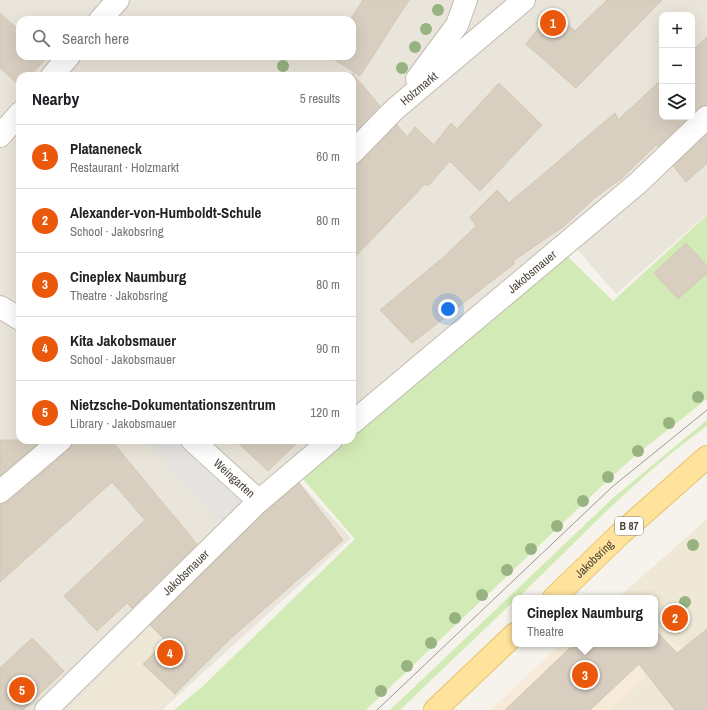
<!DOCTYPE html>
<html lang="en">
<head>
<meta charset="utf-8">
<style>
	body { margin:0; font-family:"Archivo Narrow",sans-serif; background:#f2f2f2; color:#202124 }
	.controls { position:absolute; right:12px; top:12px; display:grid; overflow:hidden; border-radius:8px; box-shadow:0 4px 16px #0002 }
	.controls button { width:36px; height:36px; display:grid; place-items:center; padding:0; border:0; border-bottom:1px solid #e0e0e0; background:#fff; color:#202124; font:20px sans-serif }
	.you { position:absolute; left:448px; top:309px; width:14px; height:14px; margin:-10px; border:3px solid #fff; border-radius:50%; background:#1a73e8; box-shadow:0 0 0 6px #1a73e833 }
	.badge { display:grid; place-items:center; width:26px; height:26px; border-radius:50%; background:#ea580c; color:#fff; font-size:13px; font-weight:700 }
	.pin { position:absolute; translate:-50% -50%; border:2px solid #fff; box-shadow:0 1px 4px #0006 }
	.popup { position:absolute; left:512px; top:595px; width:146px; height:52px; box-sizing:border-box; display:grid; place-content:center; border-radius:8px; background:#fff; filter:drop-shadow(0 1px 3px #0005); font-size:13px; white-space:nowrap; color:#757577 }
	.popup b { font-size:15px; color:#202124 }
	.popup::after { content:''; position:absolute; left:50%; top:100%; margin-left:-8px; border:8px solid transparent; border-top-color:#fff }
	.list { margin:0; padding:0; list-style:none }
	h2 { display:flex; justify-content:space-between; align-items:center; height:52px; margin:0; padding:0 16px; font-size:17px }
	h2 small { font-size:13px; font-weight:400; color:#757577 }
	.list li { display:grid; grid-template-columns:26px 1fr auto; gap:12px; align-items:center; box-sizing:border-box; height:64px; padding:0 16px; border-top:1px solid #e0e0e0 }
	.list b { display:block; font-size:15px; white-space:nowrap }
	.list p { margin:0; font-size:13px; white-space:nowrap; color:#757577 }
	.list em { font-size:13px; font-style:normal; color:#757577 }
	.icon { flex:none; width:22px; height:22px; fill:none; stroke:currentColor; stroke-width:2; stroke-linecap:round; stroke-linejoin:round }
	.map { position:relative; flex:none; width:707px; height:710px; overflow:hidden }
	.search { position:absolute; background:#fff; box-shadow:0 4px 16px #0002; left:16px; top:16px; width:340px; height:44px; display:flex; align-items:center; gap:10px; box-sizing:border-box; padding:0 14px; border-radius:12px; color:#757577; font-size:15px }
	.panel { position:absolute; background:#fff; box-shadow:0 4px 16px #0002; left:16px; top:72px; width:340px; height:372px; border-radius:12px }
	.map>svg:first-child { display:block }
</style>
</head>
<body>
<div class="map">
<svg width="707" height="710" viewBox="0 0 707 710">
	<rect width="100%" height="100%" fill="#f6f3ec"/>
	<path fill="#eae5da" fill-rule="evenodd" d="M 0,0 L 707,0 L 707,214 L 616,294 L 568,239 L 352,418 L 352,76 L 20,76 L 20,440 L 325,440 L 288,470 L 351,538 L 162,710 L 0,710 ZM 662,15 L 692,15 L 692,117 L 662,117 ZM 20,20 L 352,20 L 352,56 L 20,56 Z"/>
	<path fill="#f7ead8" d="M 655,630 L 664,639 L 685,647 L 648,675 L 611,710 L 490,710 L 561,644 L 655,644 Z"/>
	<path fill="#efe8d6" d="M 707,519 L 707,710 L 611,710 L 648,675 L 684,647 L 664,639 L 655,630 L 655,598 L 625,598 L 621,595 Z
		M 183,592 L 230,639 L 157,710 L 69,710 Z"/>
	<path fill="#d2eab5" d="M 707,215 L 707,399 L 637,454 L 607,481 L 366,710 L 174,710 L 202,687 L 355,539 L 301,477 L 345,440 L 352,440 L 352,434 L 563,252 L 613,301 Z
		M 707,420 L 707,426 C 638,475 578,540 518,598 L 515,598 L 515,600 L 400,710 L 390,710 L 614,497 Z"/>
	<path fill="#e5e3e0" d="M 146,440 L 177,440 L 242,500 L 219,522 Z"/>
	<path fill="#d8cfc1" stroke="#d3c7b4" d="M 363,0 L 409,0 L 360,76 L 329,56 L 352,56 L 352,20 L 350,20 Z
		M 607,0 L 662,0 L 576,88 L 526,44 L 552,11 L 575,31 Z
		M 0,13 L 20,31 L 20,56 L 48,56 L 30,76 L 20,76 L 20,86 L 0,68 Z
		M 707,37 L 707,105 L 699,108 L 692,114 L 692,51 Z
		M 352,73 L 380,106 L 352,135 Z
		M 662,79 L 662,117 L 689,117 L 658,147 L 656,145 L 621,179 L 597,196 L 564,226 L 513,261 L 515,263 L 412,343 L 380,310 L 446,255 L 476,226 L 470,217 L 497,190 L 509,203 L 615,113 L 618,120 Z
		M 499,83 L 542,125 L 480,191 L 450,161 L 428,186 L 425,184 L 352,260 L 352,165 L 361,162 L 397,125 L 407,137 L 415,127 L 434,145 L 451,123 L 457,129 Z
		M 707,134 L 707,163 L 686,182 L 673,166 Z
		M 686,243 L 707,266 L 707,273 L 678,299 L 654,273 Z
		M 0,440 L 42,440 L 0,476 Z
		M 73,440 L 111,440 L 197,544 L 132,608 L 127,603 L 97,631 L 64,596 L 145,520 L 112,482 L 0,582 L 0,504 L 8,502 L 69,450 Z
		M 235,440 L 300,440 L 268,471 Z
		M 299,483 L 343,540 L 230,639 L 175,694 L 143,664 L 166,641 L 150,625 L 267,510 Z
		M 707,629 L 707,710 L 675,710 L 639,664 L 590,710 L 505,710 L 574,644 L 655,644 L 655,630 L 677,653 Z
		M 32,638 L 64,671 L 23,710 L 0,710 L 0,668 Z"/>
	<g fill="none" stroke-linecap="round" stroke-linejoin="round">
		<g stroke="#c2bbae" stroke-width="24">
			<g id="minor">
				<path d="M 100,20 L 118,0"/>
				<path d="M 52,76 L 69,56"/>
				<path d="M 417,79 L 457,25 L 466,0"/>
				<path d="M 0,136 L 20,113"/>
				<path id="s1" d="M 352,153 L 395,109 L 524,0"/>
				<path d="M 0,307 L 20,319"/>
				<path id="s2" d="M 352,423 L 638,183 L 707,117"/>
				<path id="s3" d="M 192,440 L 259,501"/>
				<path d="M 0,492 L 61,440"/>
				<path id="s4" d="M 46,710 L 259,501 L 331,440"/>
			</g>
		</g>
		<g stroke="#e6c16a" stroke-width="24">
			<g id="major">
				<path id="s5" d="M 554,598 L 620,534 L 707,457"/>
				<path d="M 435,710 L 515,634"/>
			</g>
		</g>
		<use href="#minor" stroke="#fff" stroke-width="22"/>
		<use href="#major" stroke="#ffe39c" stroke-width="22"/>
		<path stroke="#9a9a9a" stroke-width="1" d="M 377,710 L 612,487 L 707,410"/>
	</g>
	<g fill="#97b381">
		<circle cx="438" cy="10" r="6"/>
		<circle cx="426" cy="29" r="6"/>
		<circle cx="415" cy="47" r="6"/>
		<circle cx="283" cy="66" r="6"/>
		<circle cx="402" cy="68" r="6"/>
		<circle cx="698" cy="397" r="6"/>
		<circle cx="669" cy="423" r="6"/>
		<circle cx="638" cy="451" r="6"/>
		<circle cx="608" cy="477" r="6"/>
		<circle cx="583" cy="501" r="6"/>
		<circle cx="557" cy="526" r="6"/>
		<circle cx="693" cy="545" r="6"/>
		<circle cx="531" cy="549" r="6"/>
		<circle cx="507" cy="570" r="6"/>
		<circle cx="482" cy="595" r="6"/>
		<circle cx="685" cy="602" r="6"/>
		<circle cx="455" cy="618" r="6"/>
		<circle cx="431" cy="643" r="6"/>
		<circle cx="407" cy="666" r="6"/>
		<circle cx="381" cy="691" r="6"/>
	</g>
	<g text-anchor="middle" stroke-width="4" stroke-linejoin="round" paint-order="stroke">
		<rect fill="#fff" stroke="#817c74" stroke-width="1" x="615" y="517" width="28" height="18" rx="3"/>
		<g font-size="11" font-weight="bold" fill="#4b4439">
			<text x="629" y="530">B 87</text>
		</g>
		<g font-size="12" fill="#4b4439" stroke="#fff">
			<text dy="4" stroke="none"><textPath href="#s1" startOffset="93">Holzmarkt</textPath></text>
			<text dy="4" stroke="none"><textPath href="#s2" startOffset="235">Jakobsmauer</textPath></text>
			<text dy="4" stroke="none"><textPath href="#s3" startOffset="57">Weingarten</textPath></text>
			<text dy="4" stroke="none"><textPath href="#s5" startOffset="56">Jakobsring</textPath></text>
			<text dy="4" stroke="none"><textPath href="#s4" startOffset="196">Jakobsmauer</textPath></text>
		</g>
	</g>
</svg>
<div class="controls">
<button>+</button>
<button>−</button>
<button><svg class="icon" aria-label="layers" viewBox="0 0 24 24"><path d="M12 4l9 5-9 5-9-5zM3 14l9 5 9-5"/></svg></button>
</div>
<div class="you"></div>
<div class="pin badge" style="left:553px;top:23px">1</div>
<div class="pin badge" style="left:675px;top:618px">2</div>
<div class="pin badge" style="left:585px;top:675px">3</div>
<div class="popup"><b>Cineplex Naumburg</b>Theatre</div>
<div class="pin badge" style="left:170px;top:653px">4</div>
<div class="pin badge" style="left:22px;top:690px">5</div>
<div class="search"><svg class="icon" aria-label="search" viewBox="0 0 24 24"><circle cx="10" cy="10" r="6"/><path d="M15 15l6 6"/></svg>Search here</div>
<section class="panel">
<h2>Nearby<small>5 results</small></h2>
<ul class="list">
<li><span class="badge">1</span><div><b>Plataneneck</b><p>Restaurant · Holzmarkt</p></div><em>60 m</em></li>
<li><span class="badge">2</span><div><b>Alexander-von-Humboldt-Schule</b><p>School · Jakobsring</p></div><em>80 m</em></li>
<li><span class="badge">3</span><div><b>Cineplex Naumburg</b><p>Theatre · Jakobsring</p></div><em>80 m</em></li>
<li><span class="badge">4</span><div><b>Kita Jakobsmauer</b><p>School · Jakobsmauer</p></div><em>90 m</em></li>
<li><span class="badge">5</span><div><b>Nietzsche-Dokumentationszentrum</b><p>Library · Jakobsmauer</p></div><em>120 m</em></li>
</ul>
</section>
</div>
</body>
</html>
